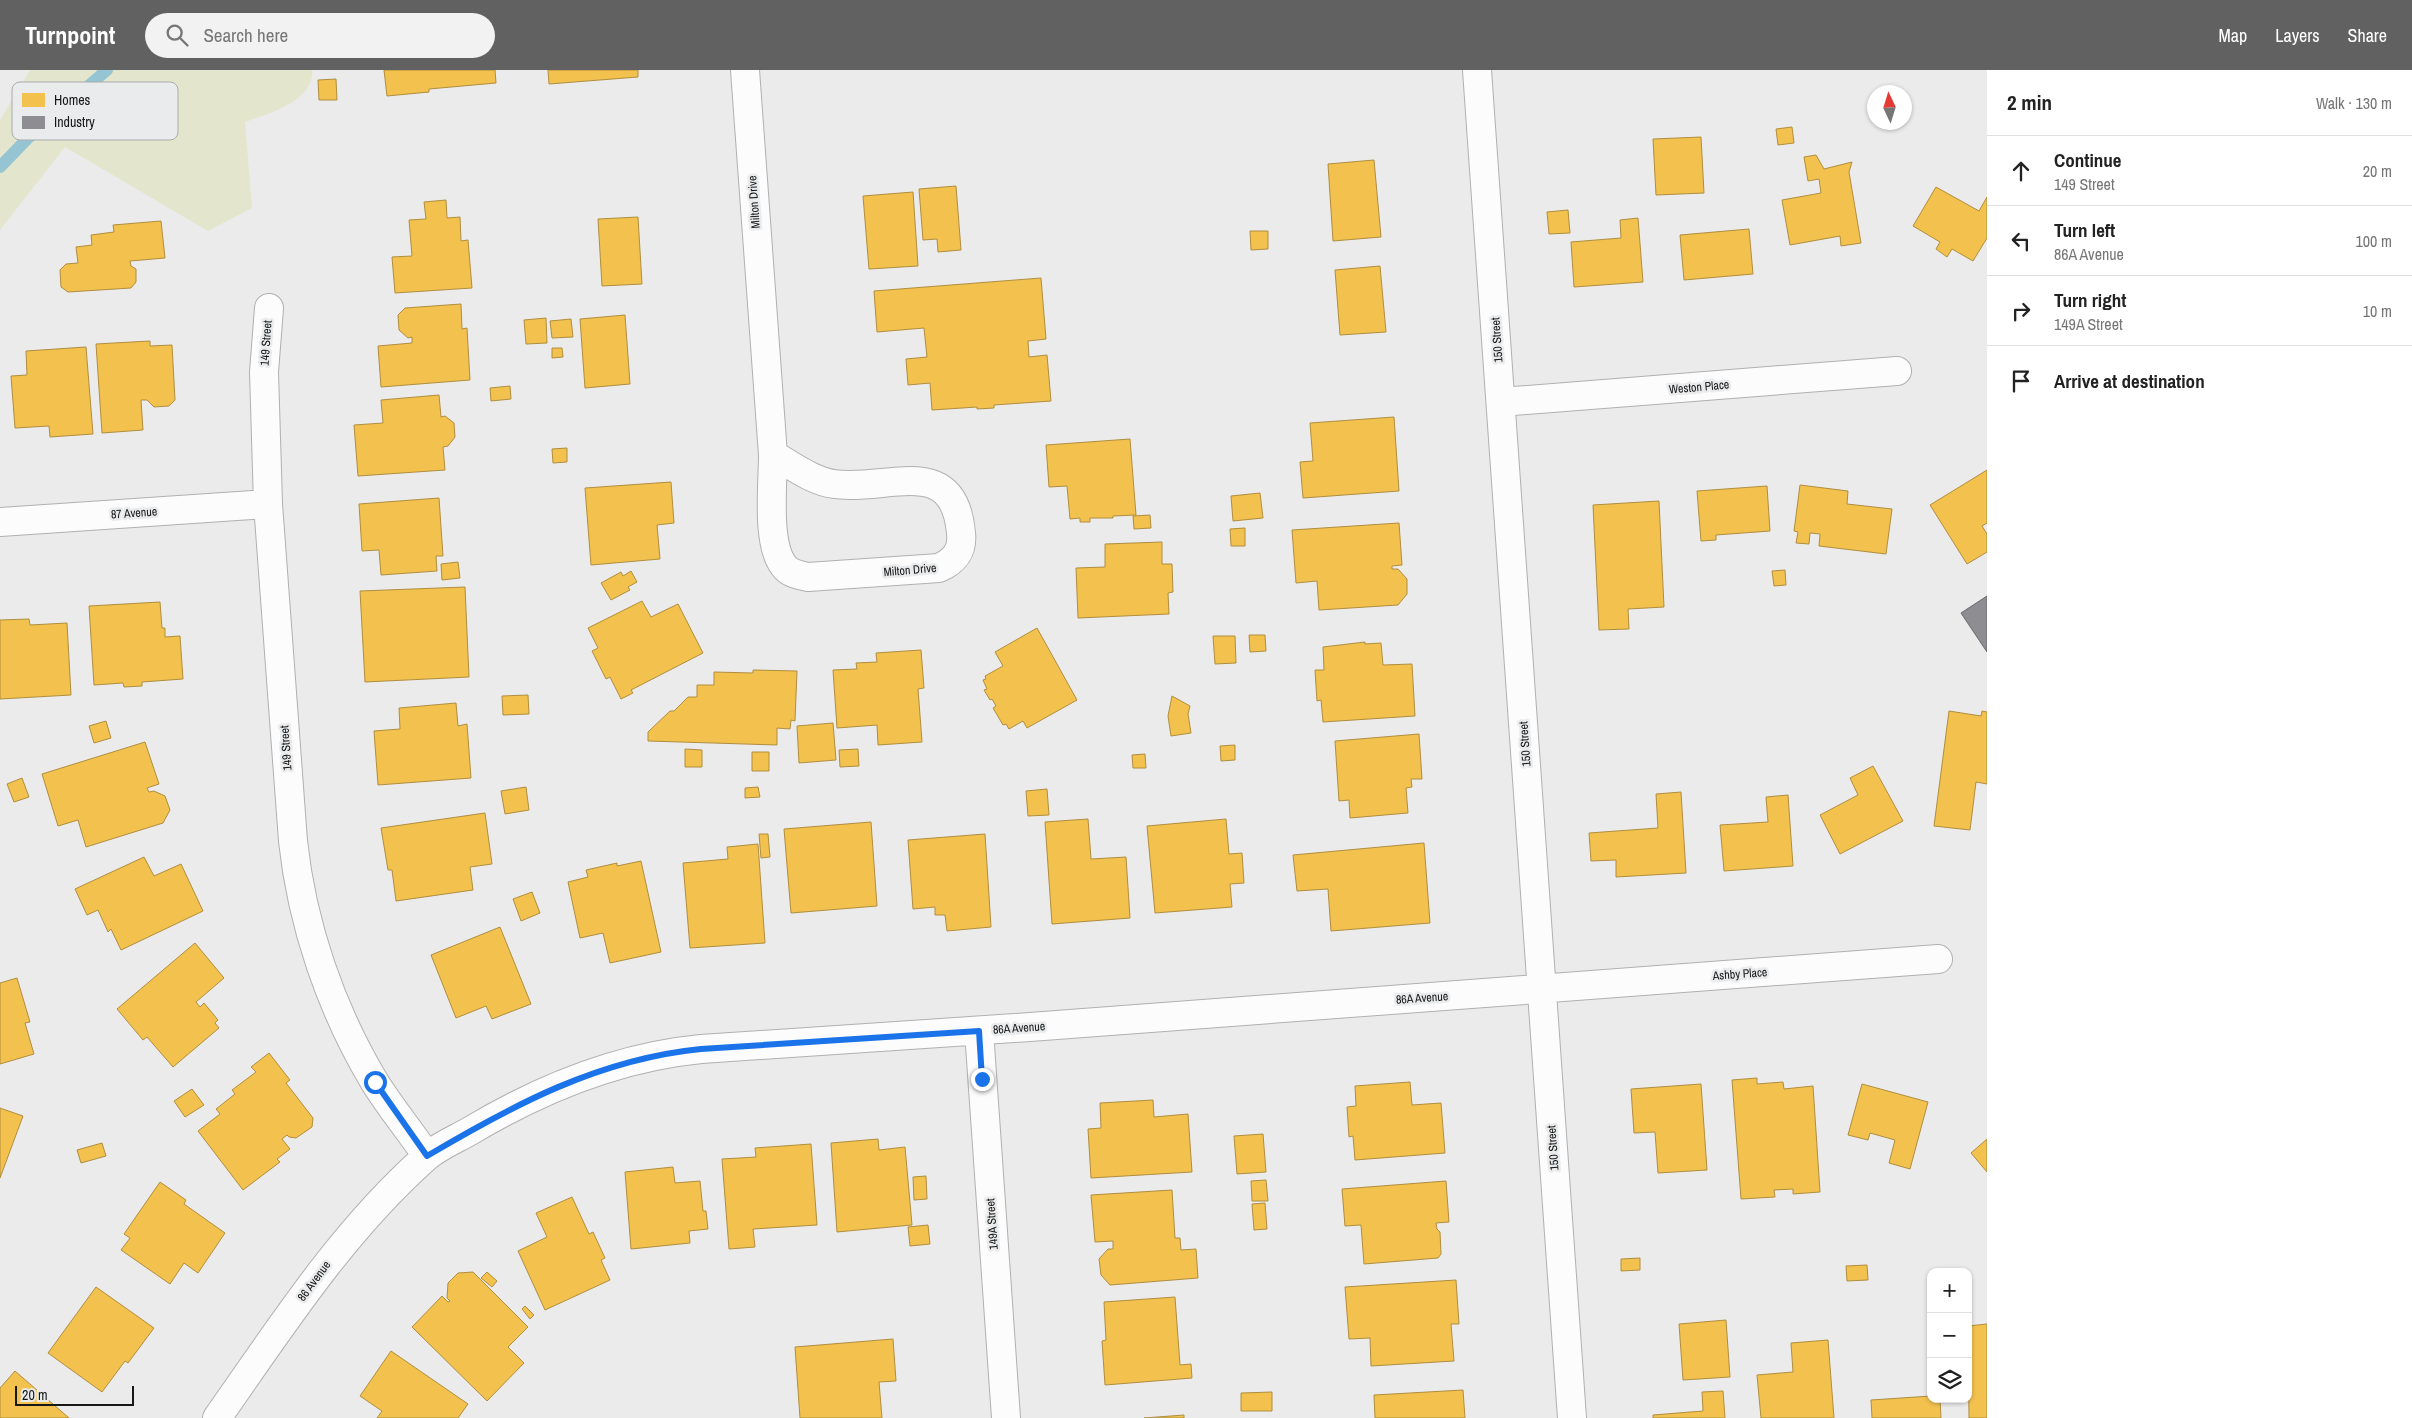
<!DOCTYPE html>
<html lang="en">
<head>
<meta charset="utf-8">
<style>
	body { margin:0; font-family:"Archivo Narrow",sans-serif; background:#f2f2f2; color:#222 }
	.controls { position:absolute; right:15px; bottom:15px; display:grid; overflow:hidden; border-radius:10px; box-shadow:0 1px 4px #0004 }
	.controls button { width:45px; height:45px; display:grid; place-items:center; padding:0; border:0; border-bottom:1px solid #e0e0e0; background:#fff; color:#222; font:25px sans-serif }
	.compass { position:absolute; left:1867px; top:15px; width:45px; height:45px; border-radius:50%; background:#fff; box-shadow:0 1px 4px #0004; rotate:356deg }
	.scale { position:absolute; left:15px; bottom:12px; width:119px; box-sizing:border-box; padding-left:5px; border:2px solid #161717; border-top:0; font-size:14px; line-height:18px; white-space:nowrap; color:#161717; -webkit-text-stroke:4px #eaebed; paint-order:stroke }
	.stop { position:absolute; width:15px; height:15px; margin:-11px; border:4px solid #1a73e8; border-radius:50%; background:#fff }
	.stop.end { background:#1a73e8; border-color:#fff; box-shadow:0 1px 5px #0008 }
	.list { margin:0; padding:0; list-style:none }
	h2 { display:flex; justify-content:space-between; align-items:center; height:65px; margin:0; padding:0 20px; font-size:21px }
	h2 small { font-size:16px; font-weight:400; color:#767676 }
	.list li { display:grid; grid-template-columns:32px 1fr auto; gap:15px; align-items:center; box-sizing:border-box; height:70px; padding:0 20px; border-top:1px solid #e0e0e0 }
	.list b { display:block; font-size:19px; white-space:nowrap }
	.list p { margin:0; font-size:16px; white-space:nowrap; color:#767676 }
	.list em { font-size:16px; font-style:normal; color:#767676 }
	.icon { flex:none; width:28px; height:28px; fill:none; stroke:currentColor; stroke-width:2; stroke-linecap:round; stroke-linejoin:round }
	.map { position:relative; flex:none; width:1987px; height:1348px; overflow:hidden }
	header { display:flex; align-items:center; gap:30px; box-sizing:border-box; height:70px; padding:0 25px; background:#616162; color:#fff }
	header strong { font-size:24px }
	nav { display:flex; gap:28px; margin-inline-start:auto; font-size:18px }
	.search { width:350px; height:45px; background:#f2f2f2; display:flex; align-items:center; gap:12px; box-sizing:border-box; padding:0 18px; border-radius:28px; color:#767676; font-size:19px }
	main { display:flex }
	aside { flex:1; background:#fff }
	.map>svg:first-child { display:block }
</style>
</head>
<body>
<header>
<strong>Turnpoint</strong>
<div class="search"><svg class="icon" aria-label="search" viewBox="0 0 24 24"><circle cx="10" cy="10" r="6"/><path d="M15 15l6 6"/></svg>Search here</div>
<nav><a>Map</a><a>Layers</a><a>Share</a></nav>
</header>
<main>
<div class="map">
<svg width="1987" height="1348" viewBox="0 0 1987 1348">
	<rect width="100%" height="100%" fill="#ebebec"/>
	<path fill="#e3e6cd" d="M 30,0 L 312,0 C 315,31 268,44 245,52 L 252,138 L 208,161 L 65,77 L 0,160 L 0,50 Z"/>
	<path fill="#f2c14e" stroke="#b08e3e" d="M 384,0 L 495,0 L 496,13 L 429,19 L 429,22 L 387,26 Z
		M 548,0 L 638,0 L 638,7 L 549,14 Z
		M 336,9 L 337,30 L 319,30 L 318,10 Z
		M 1792,57 L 1794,73 L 1778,75 L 1776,59 Z
		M 1701,67 L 1704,123 L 1656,125 L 1653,69 Z
		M 1816,85 L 1824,99 L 1852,92 L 1849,102 L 1861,173 L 1841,176 L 1840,166 L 1790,175 L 1782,130 L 1821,123 L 1819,109 L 1808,111 L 1804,87 Z
		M 1374,90 L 1381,167 L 1333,171 L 1328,94 Z
		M 956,116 L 961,180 L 938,182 L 937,169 L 923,170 L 919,119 Z
		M 1936,117 L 1979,141 L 1987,127 L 1987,168 L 1973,191 L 1952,179 L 1947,187 L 1936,179 L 1940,172 L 1913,156 Z
		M 913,122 L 918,196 L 869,199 L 863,126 Z
		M 446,130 L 447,148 L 460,147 L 461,171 L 468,170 L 472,218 L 395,223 L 392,187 L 412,186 L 409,150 L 426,149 L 424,132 Z
		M 1568,140 L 1570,163 L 1549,164 L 1547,142 Z
		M 638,147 L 642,214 L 602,216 L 598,149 Z
		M 1638,148 L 1643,212 L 1574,217 L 1571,172 L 1621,168 L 1620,150 Z
		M 161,151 L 165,188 L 130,191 L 131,196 L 136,199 L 136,212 L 131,218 L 68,222 L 61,217 L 60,200 L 66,194 L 78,193 L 76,177 L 92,175 L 91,165 L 114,162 L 113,155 Z
		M 1749,159 L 1753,204 L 1684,210 L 1680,165 Z
		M 1250,161 L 1268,161 L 1268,179 L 1251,180 Z
		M 1380,196 L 1386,262 L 1340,265 L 1335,200 Z
		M 1041,208 L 1046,269 L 1028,271 L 1029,287 L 1047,285 L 1051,331 L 994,335 L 994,338 L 977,339 L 977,337 L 932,340 L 930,313 L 908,315 L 906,289 L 927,287 L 924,258 L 877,262 L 874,221 Z
		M 461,234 L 462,259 L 467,258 L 470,310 L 381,317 L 378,276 L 412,273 L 412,267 L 408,268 L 399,260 L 398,245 L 405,238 Z
		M 625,245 L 630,314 L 585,318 L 580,249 Z
		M 546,248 L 547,273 L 526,274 L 524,250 Z
		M 571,249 L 573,267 L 552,268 L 550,251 Z
		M 150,271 L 150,276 L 172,275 L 175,330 L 169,336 L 154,337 L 147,330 L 141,330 L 143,360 L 102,363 L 96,274 Z
		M 86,277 L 93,364 L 50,367 L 49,356 L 15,358 L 11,306 L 27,305 L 26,281 Z
		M 552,278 L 562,278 L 563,287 L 552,288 Z
		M 510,316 L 511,329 L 491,331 L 490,318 Z
		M 439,325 L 441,347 L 445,346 L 454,353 L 455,367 L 448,376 L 443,377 L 445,400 L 358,406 L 354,355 L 383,353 L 381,330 Z
		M 1394,347 L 1399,421 L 1303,428 L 1300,392 L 1313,391 L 1310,353 Z
		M 1130,369 L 1136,445 L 1113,446 L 1113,448 L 1090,448 L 1090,452 L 1080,452 L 1080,448 L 1070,449 L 1067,416 L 1049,417 L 1046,375 Z
		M 567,378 L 567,392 L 553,393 L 552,379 Z
		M 1987,400 L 1987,453 L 1982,456 L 1987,464 L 1987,482 L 1967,494 L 1930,435 Z
		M 671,412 L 674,453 L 657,455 L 660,489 L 591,495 L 585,418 Z
		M 1800,415 L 1848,421 L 1847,434 L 1892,439 L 1886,484 L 1819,476 L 1820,464 L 1810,463 L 1809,474 L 1796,473 L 1798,462 L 1794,461 Z
		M 1767,416 L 1770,461 L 1716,465 L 1716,470 L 1701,471 L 1697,421 Z
		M 1260,423 L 1263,448 L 1233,451 L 1231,426 Z
		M 439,428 L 443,486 L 436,486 L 437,501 L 381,505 L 379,480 L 362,481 L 359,434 Z
		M 1659,431 L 1664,537 L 1628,539 L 1629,559 L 1599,560 L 1593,435 Z
		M 1150,445 L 1151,458 L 1134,459 L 1133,446 Z
		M 1399,453 L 1402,495 L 1392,496 L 1392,499 L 1398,499 L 1407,509 L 1407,524 L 1398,535 L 1319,540 L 1317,511 L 1296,513 L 1292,460 Z
		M 1245,458 L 1245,476 L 1231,476 L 1230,459 Z
		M 1162,472 L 1162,494 L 1172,494 L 1173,522 L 1168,523 L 1169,544 L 1078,548 L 1076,498 L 1105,497 L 1105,474 Z
		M 458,492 L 460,508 L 442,510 L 441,494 Z
		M 1785,500 L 1786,515 L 1774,516 L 1772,501 Z
		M 631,501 L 637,512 L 628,517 L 630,520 L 611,530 L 601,513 L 621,502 L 623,506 Z
		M 465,517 L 469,607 L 365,612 L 360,521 Z
		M 642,531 L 651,547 L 678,534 L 703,583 L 631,620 L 633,623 L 621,629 L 610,607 L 606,609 L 592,581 L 598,578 L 588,558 Z
		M 160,532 L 162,558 L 165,558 L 165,567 L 180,566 L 183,609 L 142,612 L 142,616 L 124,617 L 123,613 L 94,615 L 89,536 Z
		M 29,549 L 30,555 L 67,553 L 71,625 L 0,629 L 0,550 Z
		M 1037,558 L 1077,630 L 1027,658 L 1023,651 L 1009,659 L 1006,654 L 1003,655 L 993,638 L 996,636 L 992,629 L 990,630 L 984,620 L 987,619 L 983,610 L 986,609 L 985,606 L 1003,596 L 995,582 Z
		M 1249,565 L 1265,565 L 1266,581 L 1250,582 Z
		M 1213,566 L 1235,566 L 1236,593 L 1215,594 Z
		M 1365,572 L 1365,574 L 1381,573 L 1383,595 L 1412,594 L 1415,646 L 1323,652 L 1321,630 L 1317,631 L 1315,600 L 1324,600 L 1323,577 Z
		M 921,580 L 924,618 L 918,619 L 922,672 L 878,675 L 877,655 L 837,658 L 833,600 L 857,599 L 856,593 L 877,592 L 876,583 Z
		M 753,600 L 797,601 L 795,651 L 791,650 L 790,659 L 777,658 L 777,675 L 648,671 L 648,662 L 670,641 L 674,641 L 688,627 L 697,627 L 697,615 L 714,615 L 714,602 L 753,603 Z
		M 528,625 L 529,644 L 503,645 L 502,626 Z
		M 1172,626 L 1190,636 L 1188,644 L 1191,663 L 1171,666 L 1168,646 Z
		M 456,633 L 458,656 L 467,654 L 471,708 L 378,715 L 374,661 L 400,659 L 399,638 Z
		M 1949,641 L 1981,646 L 1982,641 L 1987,642 L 1987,714 L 1976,712 L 1970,760 L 1934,756 Z
		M 106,651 L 111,668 L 94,673 L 89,656 Z
		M 833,653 L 836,690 L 799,693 L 797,656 Z
		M 1419,664 L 1422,709 L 1411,709 L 1412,717 L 1406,718 L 1408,743 L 1350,748 L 1349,730 L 1339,731 L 1335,671 Z
		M 145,672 L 159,714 L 147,718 L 149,722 L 154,721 L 165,726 L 170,740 L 163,753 L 86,777 L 78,750 L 58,756 L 42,704 Z
		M 1235,675 L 1235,690 L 1221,691 L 1220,676 Z
		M 685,679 L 702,680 L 702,697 L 685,697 Z
		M 858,679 L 859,696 L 840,697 L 839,680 Z
		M 752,682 L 769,682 L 769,701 L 752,701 Z
		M 1145,684 L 1146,698 L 1133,698 L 1132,685 Z
		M 1873,696 L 1903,751 L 1840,784 L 1820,745 L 1858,725 L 1850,708 Z
		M 22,708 L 29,727 L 14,732 L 7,714 Z
		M 526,717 L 529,740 L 505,744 L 501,721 Z
		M 758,717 L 760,727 L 745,728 L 745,718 Z
		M 1047,719 L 1049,745 L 1028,746 L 1026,721 Z
		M 1681,722 L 1686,803 L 1616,807 L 1616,790 L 1591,791 L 1589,763 L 1658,758 L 1656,724 Z
		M 1788,725 L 1793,796 L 1724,801 L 1720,755 L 1768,752 L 1766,727 Z
		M 485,743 L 492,794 L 470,797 L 473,820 L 396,831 L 392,800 L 388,800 L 381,758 Z
		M 1088,749 L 1091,789 L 1126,787 L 1130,848 L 1052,854 L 1045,752 Z
		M 1226,749 L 1229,784 L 1242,783 L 1244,813 L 1230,814 L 1232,837 L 1155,843 L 1147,756 Z
		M 871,752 L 877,836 L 791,843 L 784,759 Z
		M 759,764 L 768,764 L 770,787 L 761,788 Z
		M 985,764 L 991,857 L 947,861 L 945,845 L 935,845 L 935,837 L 913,839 L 908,770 Z
		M 1424,773 L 1430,853 L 1331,861 L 1328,819 L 1297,821 L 1293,785 Z
		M 758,774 L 765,873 L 690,878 L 683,793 L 728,789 L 727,777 Z
		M 144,787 L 154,806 L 181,794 L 203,841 L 121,880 L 111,859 L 108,862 L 98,840 L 87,845 L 75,819 Z
		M 641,791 L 661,882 L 610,893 L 603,863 L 580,868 L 568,812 L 588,807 L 586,800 L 617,793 L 617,796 Z
		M 532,822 L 540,843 L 521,851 L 513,829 Z
		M 500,857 L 531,934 L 492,949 L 486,936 L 456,948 L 431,885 Z
		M 195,873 L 224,908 L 196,932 L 200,937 L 204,933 L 218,950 L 215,953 L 219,958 L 173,997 L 147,967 L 143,970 L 117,939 Z
		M 17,908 L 30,952 L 25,953 L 34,984 L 0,994 L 0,913 Z
		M 269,983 L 290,1010 L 286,1013 L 313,1048 L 312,1057 L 296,1068 L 289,1067 L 287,1065 L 282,1069 L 290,1079 L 277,1089 L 280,1092 L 243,1120 L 198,1061 L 220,1044 L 216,1039 L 235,1024 L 232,1020 L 256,1002 L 251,997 Z
		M 1757,1008 L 1757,1014 L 1783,1012 L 1784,1019 L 1813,1016 L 1820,1122 L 1793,1124 L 1793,1119 L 1774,1120 L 1775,1127 L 1741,1129 L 1732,1010 Z
		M 1410,1012 L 1412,1035 L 1441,1033 L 1445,1083 L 1355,1090 L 1353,1066 L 1349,1067 L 1347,1037 L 1356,1036 L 1355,1016 Z
		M 1701,1014 L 1707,1100 L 1658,1103 L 1655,1062 L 1634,1063 L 1631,1019 Z
		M 1862,1014 L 1928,1032 L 1910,1099 L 1889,1093 L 1895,1070 L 1870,1063 L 1868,1070 L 1848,1065 Z
		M 192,1019 L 204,1035 L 185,1047 L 174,1031 Z
		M 1153,1030 L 1154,1047 L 1188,1044 L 1192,1102 L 1091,1108 L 1088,1059 L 1101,1058 L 1100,1033 Z
		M 0,1038 L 23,1046 L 0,1108 Z
		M 1263,1064 L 1266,1102 L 1237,1104 L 1234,1066 Z
		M 878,1069 L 879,1080 L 905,1077 L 912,1155 L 837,1162 L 831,1073 Z
		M 1987,1069 L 1987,1102 L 1971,1083 Z
		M 102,1073 L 106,1086 L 81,1093 L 77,1080 Z
		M 811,1074 L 817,1155 L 753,1159 L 755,1177 L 729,1179 L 722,1089 L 756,1087 L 755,1078 Z
		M 673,1097 L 675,1113 L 700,1111 L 703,1141 L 706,1141 L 708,1159 L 689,1161 L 690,1173 L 631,1179 L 625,1102 Z
		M 926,1106 L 927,1129 L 914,1130 L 913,1107 Z
		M 1266,1110 L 1268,1131 L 1252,1131 L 1251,1111 Z
		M 1446,1111 L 1449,1152 L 1436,1153 L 1437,1159 L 1440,1162 L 1441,1184 L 1438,1188 L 1364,1194 L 1361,1155 L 1345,1156 L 1342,1119 Z
		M 160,1112 L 186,1130 L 184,1134 L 225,1163 L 198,1203 L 184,1193 L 170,1214 L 121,1180 L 130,1168 L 124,1164 Z
		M 1172,1120 L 1175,1168 L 1180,1168 L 1181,1180 L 1196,1179 L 1198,1208 L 1110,1215 L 1101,1205 L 1099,1189 L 1108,1179 L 1113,1179 L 1113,1171 L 1095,1172 L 1091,1125 Z
		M 572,1127 L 589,1164 L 593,1162 L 605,1188 L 601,1190 L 610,1210 L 545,1240 L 518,1181 L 547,1167 L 536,1143 Z
		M 1265,1133 L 1267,1159 L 1254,1160 L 1252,1134 Z
		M 928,1155 L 930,1174 L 910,1176 L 908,1157 Z
		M 1640,1188 L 1640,1200 L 1621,1201 L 1621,1189 Z
		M 1867,1195 L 1868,1210 L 1847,1211 L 1846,1196 Z
		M 473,1202 L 528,1257 L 508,1277 L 524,1293 L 487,1331 L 412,1257 L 442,1226 L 448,1232 L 450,1231 L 447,1228 L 448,1213 L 458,1203 Z
		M 487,1202 L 497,1211 L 492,1217 L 481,1208 Z
		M 1456,1210 L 1459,1254 L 1451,1254 L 1454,1291 L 1371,1296 L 1370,1268 L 1349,1269 L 1345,1217 Z
		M 96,1217 L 154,1258 L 128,1293 L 125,1291 L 102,1322 L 48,1283 Z
		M 1175,1227 L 1180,1295 L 1191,1294 L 1192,1308 L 1105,1315 L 1102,1271 L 1106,1270 L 1104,1232 Z
		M 525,1236 L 534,1245 L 530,1249 L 522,1239 Z
		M 1726,1250 L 1730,1307 L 1683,1310 L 1679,1254 Z
		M 1987,1254 L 1987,1348 L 1969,1348 L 1968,1256 Z
		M 893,1269 L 896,1311 L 879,1312 L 882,1348 L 800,1348 L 795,1277 Z
		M 1828,1270 L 1834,1348 L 1761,1348 L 1757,1305 L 1793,1302 L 1791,1273 Z
		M 391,1281 L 468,1334 L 458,1348 L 377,1348 L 382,1341 L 360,1326 Z
		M 15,1301 L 69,1348 L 0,1348 L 0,1318 Z
		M 1463,1320 L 1465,1348 L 1375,1348 L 1374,1325 Z
		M 1723,1321 L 1725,1348 L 1653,1348 L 1653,1345 L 1703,1341 L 1702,1322 Z
		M 1272,1322 L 1272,1341 L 1241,1341 L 1241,1323 Z
		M 1931,1326 L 1931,1329 L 1940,1329 L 1941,1348 L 1872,1348 L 1871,1330 Z
		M 1184,1345 L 1184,1348 L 1144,1348 Z"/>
	<path fill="#8d8d92" stroke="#696a6d" d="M 1987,526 L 1987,582 L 1961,543 Z"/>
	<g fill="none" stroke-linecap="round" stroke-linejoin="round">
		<path stroke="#95c4d2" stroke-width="12" d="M 0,97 L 28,68 L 107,0"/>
		<g stroke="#b0b0b0" stroke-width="30">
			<path id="minor" d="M 745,0 L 773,385
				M 1477,0 L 1572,1348
				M 269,238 L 264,302 L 268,434 L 293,771 C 302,855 331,939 374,1011 C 390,1037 410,1061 427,1086
				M 1501,332 L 1897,301
				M 773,385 C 792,395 812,411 834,414 C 887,422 954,382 961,463 C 963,480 955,491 939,498 L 808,507 C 799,505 790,504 784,496 C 766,474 773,413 773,385 Z
				M 0,452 L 268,434
				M 979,961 L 1006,1348
				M 217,1348 C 281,1257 341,1163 425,1088 C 437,1077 456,1069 470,1061 C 542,1018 618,987 701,979 L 1030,957 L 1938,889"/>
		</g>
		<use href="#minor" stroke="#fcfcfc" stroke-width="28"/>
	</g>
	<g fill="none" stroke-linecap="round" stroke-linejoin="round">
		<path stroke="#1a73e8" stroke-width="6" d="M 375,1012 L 427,1086 C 513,1035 599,989 701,979 L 979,961 L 982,1009"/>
	</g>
	<g text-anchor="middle" stroke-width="5" stroke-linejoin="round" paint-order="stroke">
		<g font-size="12" fill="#161717" stroke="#eaebed">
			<text transform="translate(754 132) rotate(-94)" y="4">Milton Drive</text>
			<text transform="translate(1497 270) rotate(-94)" y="4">150 Street</text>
			<text transform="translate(266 273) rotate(-86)" y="4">149 Street</text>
			<text transform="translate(1699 317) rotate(-5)" y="4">Weston Place</text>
			<text transform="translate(134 443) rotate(-4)" y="4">87 Avenue</text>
			<text transform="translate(910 500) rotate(-5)" y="4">Milton Drive</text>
			<text transform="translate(1525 674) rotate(-94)" y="4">150 Street</text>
			<text transform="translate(286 678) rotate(-94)" y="4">149 Street</text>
			<text transform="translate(1740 904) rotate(-4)" y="4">Ashby Place</text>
			<text transform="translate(1422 928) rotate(-4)" y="4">86A Avenue</text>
			<text transform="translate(1019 958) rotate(-4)" y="4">86A Avenue</text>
			<text transform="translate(1553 1078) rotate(-94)" y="4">150 Street</text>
			<text transform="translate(992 1154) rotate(-94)" y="4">149A Street</text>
			<text transform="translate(314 1211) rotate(-54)" y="4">86 Avenue</text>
		</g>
	</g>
	<rect x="12" y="12" width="166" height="58" rx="8" fill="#eaebed" stroke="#aaabad" stroke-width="1"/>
	<rect x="22" y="23" width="23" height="14" fill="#f2c14e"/>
	<rect x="22" y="46" width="23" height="13" fill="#8d8d92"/>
	<g font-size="14" fill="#161717">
		<text x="54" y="35">Homes</text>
		<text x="54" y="57">Industry</text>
	</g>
</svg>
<div class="controls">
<button>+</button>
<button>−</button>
<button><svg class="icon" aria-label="layers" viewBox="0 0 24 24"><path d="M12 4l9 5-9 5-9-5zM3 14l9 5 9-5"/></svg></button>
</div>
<svg class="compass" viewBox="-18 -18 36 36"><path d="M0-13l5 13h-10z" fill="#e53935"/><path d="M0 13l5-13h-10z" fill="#767676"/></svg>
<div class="scale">20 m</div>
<div class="stop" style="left:375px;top:1012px"></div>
<div class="stop end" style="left:982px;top:1009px"></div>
</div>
<aside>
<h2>2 min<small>Walk · 130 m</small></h2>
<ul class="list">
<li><svg class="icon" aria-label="ahead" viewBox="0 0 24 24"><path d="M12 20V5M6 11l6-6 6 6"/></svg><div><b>Continue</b><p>149 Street</p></div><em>20 m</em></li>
<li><svg class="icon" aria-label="left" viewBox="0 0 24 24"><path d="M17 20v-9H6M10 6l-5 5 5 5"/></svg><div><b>Turn left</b><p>86A Avenue</p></div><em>100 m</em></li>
<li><svg class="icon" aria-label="right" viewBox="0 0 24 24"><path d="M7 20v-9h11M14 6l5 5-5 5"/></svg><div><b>Turn right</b><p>149A Street</p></div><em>10 m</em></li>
<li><svg class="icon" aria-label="arrive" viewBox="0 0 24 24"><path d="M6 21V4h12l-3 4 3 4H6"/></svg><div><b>Arrive at destination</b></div></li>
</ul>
</aside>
</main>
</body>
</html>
